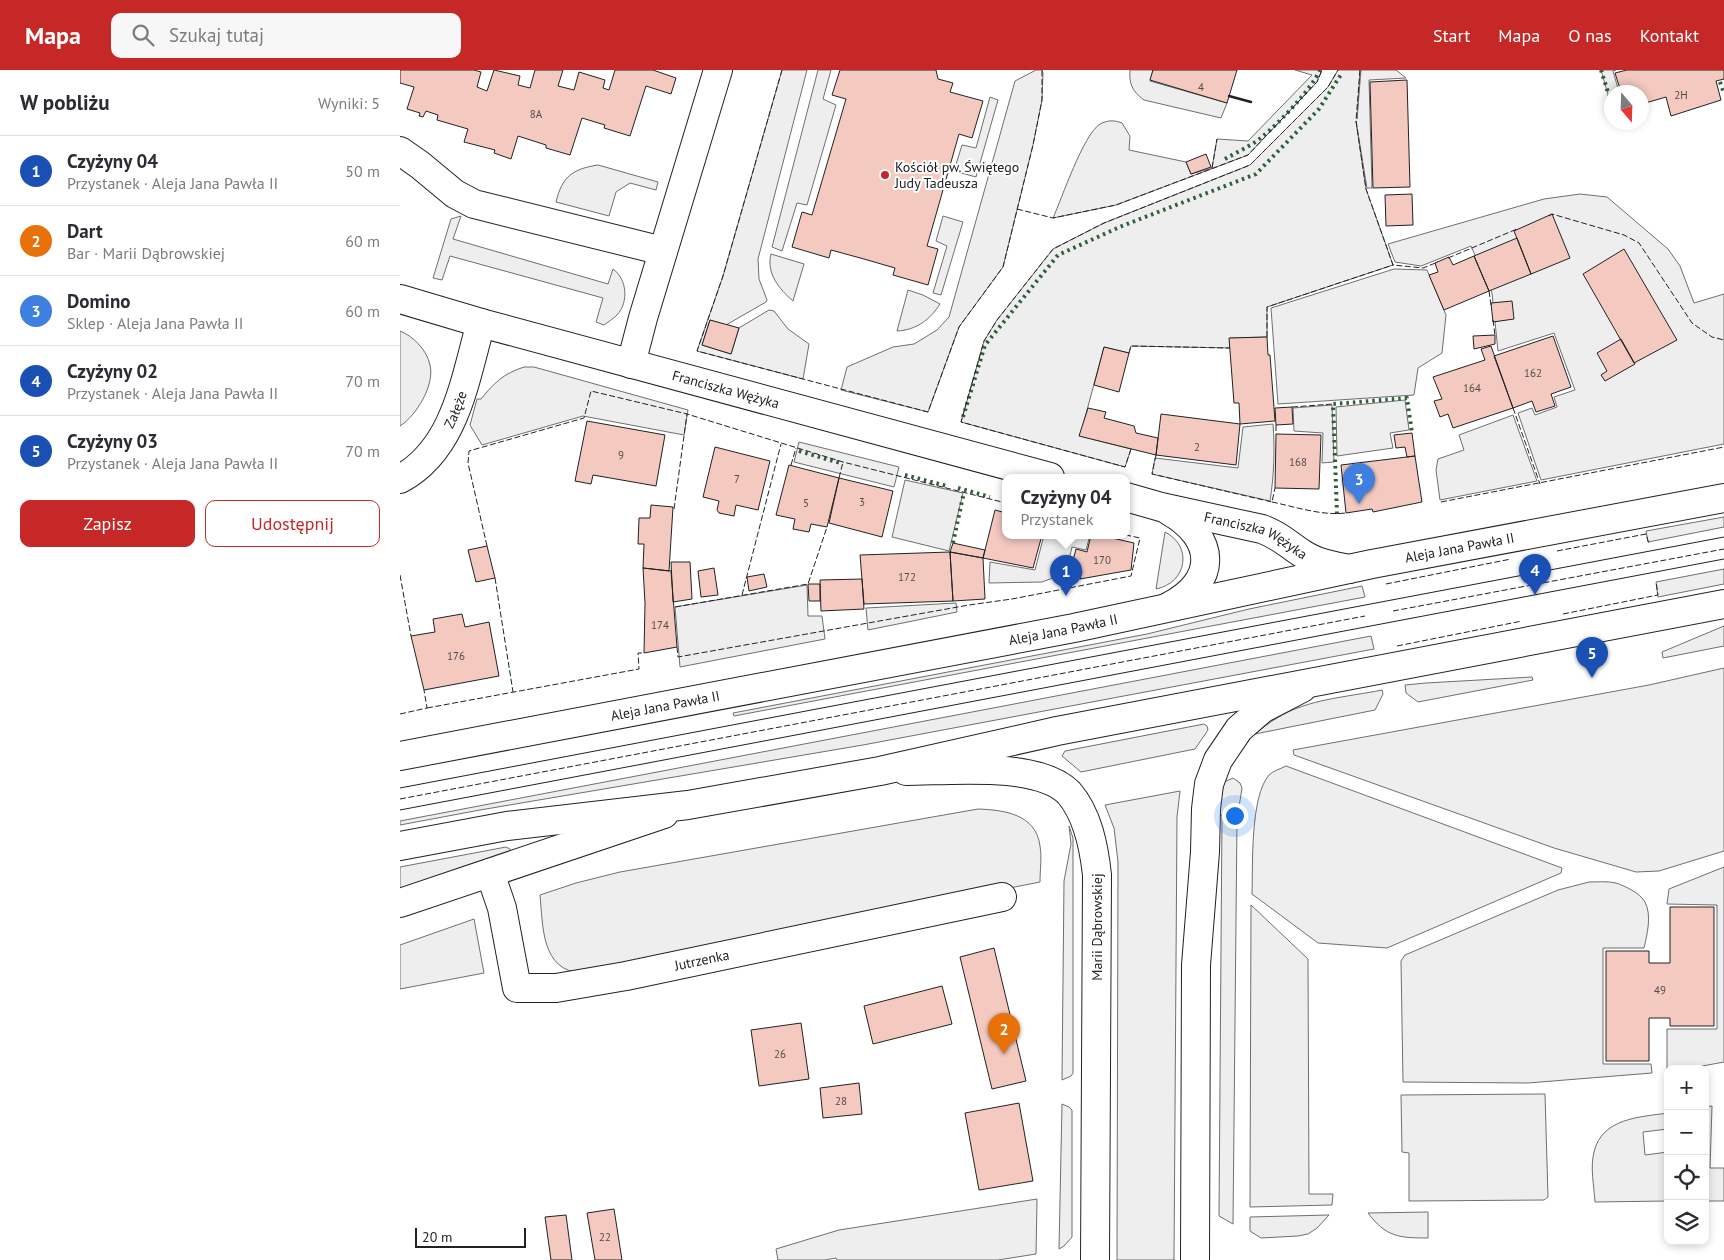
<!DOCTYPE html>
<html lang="pl">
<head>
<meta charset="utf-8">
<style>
	body { margin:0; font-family:"PT Sans",sans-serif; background:#f7f7f7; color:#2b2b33 }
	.controls { position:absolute; right:15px; bottom:15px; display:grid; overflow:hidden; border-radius:10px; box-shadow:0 2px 8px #0003 }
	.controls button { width:45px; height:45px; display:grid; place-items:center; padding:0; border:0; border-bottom:1px solid #e1e1e2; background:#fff; color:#2b2b33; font:25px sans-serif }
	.compass { position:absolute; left:1204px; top:15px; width:45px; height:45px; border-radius:50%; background:#fff; box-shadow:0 2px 8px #0003; rotate:161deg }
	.scale { position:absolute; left:15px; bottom:12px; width:111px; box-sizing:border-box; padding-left:5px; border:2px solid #222; border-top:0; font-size:14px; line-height:18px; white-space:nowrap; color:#222; -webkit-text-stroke:4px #fff; paint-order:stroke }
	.you { position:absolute; left:834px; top:745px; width:18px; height:18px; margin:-12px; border:4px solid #fff; border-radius:50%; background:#1a73e8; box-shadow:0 0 0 8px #1a73e833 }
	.badge { display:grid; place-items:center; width:32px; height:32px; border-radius:50%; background:#c62828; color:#fff; font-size:16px; font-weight:700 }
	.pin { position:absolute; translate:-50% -41px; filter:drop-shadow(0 1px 2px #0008) }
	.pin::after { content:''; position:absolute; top:26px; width:18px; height:15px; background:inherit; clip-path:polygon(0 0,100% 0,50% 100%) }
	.popup { position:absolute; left:602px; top:404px; width:128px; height:65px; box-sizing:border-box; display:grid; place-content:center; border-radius:10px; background:#fff; filter:drop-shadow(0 1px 4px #0005); font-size:16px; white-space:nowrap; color:#7c7c81 }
	.popup b { font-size:19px; color:#2b2b33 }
	.popup::after { content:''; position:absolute; left:50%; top:100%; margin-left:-10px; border:10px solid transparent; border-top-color:#fff }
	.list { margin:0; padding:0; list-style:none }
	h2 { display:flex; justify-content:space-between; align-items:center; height:65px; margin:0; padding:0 20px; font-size:21px }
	h2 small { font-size:16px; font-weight:400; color:#7c7c81 }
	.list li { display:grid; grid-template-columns:32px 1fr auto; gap:15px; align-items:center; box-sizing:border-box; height:70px; padding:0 20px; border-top:1px solid #e1e1e2 }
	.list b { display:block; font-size:19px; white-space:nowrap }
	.list p { margin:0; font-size:16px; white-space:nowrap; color:#7c7c81 }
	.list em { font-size:16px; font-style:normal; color:#7c7c81 }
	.actions { display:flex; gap:10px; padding:15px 20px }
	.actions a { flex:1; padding:11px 0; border:1px solid #c62828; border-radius:10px; text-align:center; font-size:18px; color:#c62828 }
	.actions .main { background:#c62828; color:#fff }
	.icon { flex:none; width:28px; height:28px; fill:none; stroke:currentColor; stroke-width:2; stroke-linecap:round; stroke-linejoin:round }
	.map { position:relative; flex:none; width:1324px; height:1190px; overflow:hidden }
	header { display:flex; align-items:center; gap:30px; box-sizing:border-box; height:70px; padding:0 25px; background:#c62828; color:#fff }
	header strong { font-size:24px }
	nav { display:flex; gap:28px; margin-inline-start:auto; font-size:18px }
	.search { width:350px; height:45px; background:#f7f7f7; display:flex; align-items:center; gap:12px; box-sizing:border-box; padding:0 18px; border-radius:10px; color:#7c7c81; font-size:19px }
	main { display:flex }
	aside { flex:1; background:#fff }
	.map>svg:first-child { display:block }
</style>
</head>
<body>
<header>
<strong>Mapa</strong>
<div class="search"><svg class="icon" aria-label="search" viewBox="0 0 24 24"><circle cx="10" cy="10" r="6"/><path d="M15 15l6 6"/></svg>Szukaj tutaj</div>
<nav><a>Start</a><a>Mapa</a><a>O nas</a><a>Kontakt</a></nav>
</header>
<main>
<aside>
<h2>W pobliżu<small>Wyniki: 5</small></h2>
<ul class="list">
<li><span class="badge" style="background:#1a4fb4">1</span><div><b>Czyżyny 04</b><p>Przystanek · Aleja Jana Pawła II</p></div><em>50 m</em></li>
<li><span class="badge" style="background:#e8710a">2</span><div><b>Dart</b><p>Bar · Marii Dąbrowskiej</p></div><em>60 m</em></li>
<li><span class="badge" style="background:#3f7fe0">3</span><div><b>Domino</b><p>Sklep · Aleja Jana Pawła II</p></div><em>60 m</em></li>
<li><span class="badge" style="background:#1a4fb4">4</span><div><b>Czyżyny 02</b><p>Przystanek · Aleja Jana Pawła II</p></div><em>70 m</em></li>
<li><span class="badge" style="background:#1a4fb4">5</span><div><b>Czyżyny 03</b><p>Przystanek · Aleja Jana Pawła II</p></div><em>70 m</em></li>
</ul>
<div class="actions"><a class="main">Zapisz</a><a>Udostępnij</a></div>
</aside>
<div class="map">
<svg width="1324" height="1190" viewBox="0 0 1324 1190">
	<rect width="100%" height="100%" fill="#fff"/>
	<path fill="#eee" stroke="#6f6f6f" d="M 382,0 L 407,0 L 358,189 L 359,209 L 367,230 L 366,232 L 326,255 L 310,250 L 302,275 L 331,284 L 339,258 L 369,240 L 374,241 L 388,259 L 409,274 L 403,309 L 297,281 L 323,206 Z
		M 418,0 L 431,0 L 423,29 L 436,35 L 407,135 L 397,133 L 382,181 L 372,177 Z
		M 636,0 L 642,0 L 643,3 L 642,30 L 633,75 L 603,197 L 559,257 L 528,342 L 441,320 L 447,297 L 493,277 L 514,274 L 537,260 L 549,247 L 615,11 Z
		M 730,0 L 753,0 L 750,11 L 827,33 L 821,48 L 744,30 C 732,21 729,14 730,0 Z
		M 895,0 L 922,0 L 917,12 L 848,85 L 716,135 L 653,148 C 662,128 683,65 700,54 C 708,50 714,50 722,53 L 730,66 L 729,80 L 786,92 L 791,104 L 812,98 L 817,69 L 848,71 L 912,5 Z
		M 938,0 L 960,0 L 957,49 L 961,0 L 996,0 L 1006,8 L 969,10 L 972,118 L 967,118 L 956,51 L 966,119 L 993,195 L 867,237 L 867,267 L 830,268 L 830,278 L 731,276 L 729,283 L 704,277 L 680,366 L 731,379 L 725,397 L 561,352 L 584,271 L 597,250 L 653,179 L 704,153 L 850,95 L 928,17 Z
		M 1201,0 L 1216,0 L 1213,1 L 1219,22 L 1212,22 L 1211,35 Z
		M 590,27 L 598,30 L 576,107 L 554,101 L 562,75 L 576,78 Z
		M 198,95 L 258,112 L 256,120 L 230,113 L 216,122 L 209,146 L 156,132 C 162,107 172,99 198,95 Z
		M 1180,124 L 1207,127 L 1268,179 L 1280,196 L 1294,233 L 1324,224 L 1324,374 L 1141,410 L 1118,343 L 1132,338 L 1135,345 L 1157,337 L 1154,327 L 1175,320 L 1154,263 L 1098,281 L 1092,223 L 1071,176 L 1021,196 L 995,192 L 988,174 L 1144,129 Z
		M 61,146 L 53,169 L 208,214 L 213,199 C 227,209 229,232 217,245 C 213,249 208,252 204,255 L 196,252 L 203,228 L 50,186 L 42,210 L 33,208 L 51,149 Z
		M 543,146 L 563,152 L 541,225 L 533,223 L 547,176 L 536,171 Z
		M 371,184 L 404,194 L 393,231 C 379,219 366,203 371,184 Z
		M 994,199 L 1027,200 L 1046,245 L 1042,283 L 1018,298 L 1014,325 L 878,334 L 871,238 Z
		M 508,220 L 523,225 L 540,234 C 530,250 516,260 497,261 Z
		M 0,261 C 13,266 27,280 30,295 C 35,315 16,346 0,356 Z
		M 124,297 L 134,297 L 288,340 L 284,365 L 183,346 L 82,375 L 70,355 L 77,329 L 81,329 C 95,312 103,304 124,297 Z
		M 1005,330 L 1009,360 L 990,363 L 993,378 L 937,386 L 936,337 Z
		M 932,335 L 934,392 L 922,393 L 923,363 L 894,361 L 893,338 Z
		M 1113,345 L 1137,411 L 1040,430 L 1036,400 L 1038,389 L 1064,380 L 1059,365 Z
		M 873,354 C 875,379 874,406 870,431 L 752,404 L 755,388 L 838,398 L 843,357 Z
		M 399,372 L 499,397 L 494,417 L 394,392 Z
		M 505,410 L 563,423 L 549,481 L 492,467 Z
		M 1324,447 L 1324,457 L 1248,472 L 1246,461 Z
		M 765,462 C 793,476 787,513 756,519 Z
		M 644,465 L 690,465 L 686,480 L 672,477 L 666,503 L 642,512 L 589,513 L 590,492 L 635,500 Z
		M 1324,499 L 1324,514 L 1258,527 L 1256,512 Z
		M 407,515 L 408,546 L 422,546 L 425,569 L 280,597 L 275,537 Z
		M 962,516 L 965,527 L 334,646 L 333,643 L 747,564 L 849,539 Z
		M 556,533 L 557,542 L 468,560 L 466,538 Z
		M 1324,556 L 1324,576 L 1263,588 L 1262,582 Z
		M 971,566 L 974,579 L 463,675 L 80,740 L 0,755 L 0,751 Z
		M 1324,598 L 1324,781 L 1259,801 L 1236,802 L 1154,778 L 894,685 L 893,680 L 1249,615 Z
		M 1132,607 L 1133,610 L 1018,632 L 1006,623 L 1005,615 L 1026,613 Z
		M 982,620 L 983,624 L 975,640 L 855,664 C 862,658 869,653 877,648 C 907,629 948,627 982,620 Z
		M 804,654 L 807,656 L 808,660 L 795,679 L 681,702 L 662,686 L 665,681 Z
		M 886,696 L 1162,798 L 1161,803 L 987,878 L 918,873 L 852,824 C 853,795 850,727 869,705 C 873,701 880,699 886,696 Z
		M 833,708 L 840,713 L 842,718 L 837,750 L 833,1154 L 819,1146 L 822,745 L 818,745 L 824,712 Z
		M 780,721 L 777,747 L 774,1190 L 717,1190 L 718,792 L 714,758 L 705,735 Z
		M 578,739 C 604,740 636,744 640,776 C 642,787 640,800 640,812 L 182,903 C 141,901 143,856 140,825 L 176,813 L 220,802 Z
		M 669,756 L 673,768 L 673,1003 L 671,1006 L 662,1010 L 664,811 L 671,774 Z
		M 106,777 L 110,779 L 110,783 L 0,819 L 0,797 Z
		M 1324,797 L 1324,992 L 1286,999 L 1268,999 L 1267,1002 L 1267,959 L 1317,959 L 1317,835 L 1267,834 L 1269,819 Z
		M 1189,812 C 1197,812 1208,811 1216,813 C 1225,816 1240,823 1245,832 C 1252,845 1247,865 1244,878 L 1203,878 L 1203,994 L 1251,994 L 1252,1003 L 1128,1013 L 1003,1012 L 1001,891 L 1005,885 L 1158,820 Z
		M 851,835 L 908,889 L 909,1124 L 933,1124 L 932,1135 L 850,1137 Z
		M 74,849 L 84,903 L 0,919 L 0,875 Z
		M 1145,1024 L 1148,1127 L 1144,1130 L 1009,1131 L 1009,1083 L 1002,1082 L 1001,1025 Z
		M 662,1034 L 669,1037 L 672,1040 L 672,1167 L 664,1176 L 659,1179 Z
		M 1312,1036 L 1310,1098 L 1324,1098 L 1324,1131 L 1305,1131 L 1305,1037 Z
		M 1268,1043 L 1268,1059 L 1243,1062 L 1245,1085 L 1268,1082 L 1268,1131 L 1195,1132 C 1194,1116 1190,1097 1194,1082 C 1202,1048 1240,1047 1268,1043 Z
		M 637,1129 L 636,1184 L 598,1190 L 437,1190 L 436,1188 L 425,1190 L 378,1190 L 376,1179 L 439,1160 Z
		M 1028,1142 L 1028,1168 C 999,1168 986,1167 968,1143 Z
		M 929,1145 L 917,1158 L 908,1164 L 898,1166 L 861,1168 L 850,1161 L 850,1147 Z"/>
	<path fill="#f3c9c0" stroke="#222" d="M 0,0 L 74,0 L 81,2 L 77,17 L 87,21 L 94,0 L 120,6 L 118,15 L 130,18 L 135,0 L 163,0 L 158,16 L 174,20 L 179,2 L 205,10 L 203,18 L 209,20 L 215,0 L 253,0 L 276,8 L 271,24 L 246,16 L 230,66 L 204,58 L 205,55 L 182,48 L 170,85 L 146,78 L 146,75 L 118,66 L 111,89 L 94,83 L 95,80 L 64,72 L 68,59 L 37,50 L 38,45 L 26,41 L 23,47 L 19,46 L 20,43 L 7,39 L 14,17 L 0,13 Z
		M 440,0 L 536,0 L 538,9 L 553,13 L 550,22 L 583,31 L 572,68 L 559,64 L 527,176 L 538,179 L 528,215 L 493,205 L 495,198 L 464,189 L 431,180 L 429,188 L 392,177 L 402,142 L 412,145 L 446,29 L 432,25 Z
		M 753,0 L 837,0 L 827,33 L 750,10 Z
		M 1227,0 L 1324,0 L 1324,9 L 1316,11 L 1321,30 L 1271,46 L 1266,27 L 1242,34 L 1242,22 L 1221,22 L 1215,3 Z
		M 1007,10 L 1010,117 L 973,118 L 970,12 Z
		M 806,84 L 811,97 L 791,104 L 786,92 Z
		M 1012,124 L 1013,155 L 986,156 L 985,125 Z
		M 1152,144 L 1170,188 L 1131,204 L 1114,161 Z
		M 1117,168 L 1131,204 L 1089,221 L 1074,186 Z
		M 1224,179 L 1277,270 L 1234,293 L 1183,204 Z
		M 1074,186 L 1089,221 L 1044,240 L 1029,205 L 1038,202 L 1035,193 L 1049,187 L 1053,195 Z
		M 1112,231 L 1114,249 L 1093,252 L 1091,233 Z
		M 310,250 L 339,258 L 331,284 L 302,275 Z
		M 1095,265 L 1095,274 L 1074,279 L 1073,266 Z
		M 1153,266 L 1171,317 L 1151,324 L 1155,336 L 1136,342 L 1132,331 L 1113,338 L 1094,286 Z
		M 867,267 L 868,285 L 870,285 L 875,351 L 840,354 L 839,333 L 834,333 L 829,268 Z
		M 1221,269 L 1235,294 L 1205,311 L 1201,305 L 1207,301 L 1197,283 Z
		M 1091,276 L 1113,338 L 1053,358 L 1048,344 L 1040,347 L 1034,331 L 1042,329 L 1033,307 L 1085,290 L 1081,279 Z
		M 704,277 L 729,283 L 719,322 L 694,315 Z
		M 892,337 L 893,354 L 876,355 L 875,338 Z
		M 688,338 L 706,342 L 704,348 L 734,356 L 736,363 L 758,368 L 756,385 L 679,366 Z
		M 761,344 L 840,354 L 836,395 L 756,385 Z
		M 187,351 L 265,365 L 256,416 L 193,405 L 191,414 L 175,411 Z
		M 1012,363 L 1015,386 L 1007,387 L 1005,377 L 996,378 L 994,365 Z
		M 876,364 L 921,365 L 919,419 L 875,418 Z
		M 315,377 L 370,391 L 358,440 L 336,435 L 334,446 L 319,443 L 317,440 L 319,431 L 303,427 Z
		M 1015,386 L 1022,432 L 973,442 L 972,439 L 946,443 L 941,395 Z
		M 389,395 L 439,408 L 427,457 L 411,454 L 409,462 L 393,459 L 395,449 L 376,445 Z
		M 439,408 L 493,421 L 482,467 L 429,453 Z
		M 251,435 L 273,437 L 269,501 L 243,498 L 244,474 L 238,474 L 239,448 L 250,448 Z
		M 595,440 L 606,443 L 606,465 L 642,465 L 633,498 L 583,488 Z
		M 691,465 L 699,465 L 734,473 L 731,500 L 680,509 L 682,501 L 671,498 L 676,479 L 687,482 Z
		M 553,473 L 585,480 L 583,488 L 550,482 Z
		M 87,476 L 95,508 L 76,512 L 68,480 Z
		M 550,482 L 553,531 L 464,534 L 460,485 Z
		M 550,482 L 583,488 L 585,529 L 553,531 Z
		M 271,492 L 290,492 L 292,529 L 273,532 Z
		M 243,498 L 271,501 L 277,577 L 244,583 L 245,533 Z
		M 314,498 L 318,525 L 301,527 L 298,501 Z
		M 364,504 L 367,517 L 349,521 L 347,507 Z
		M 462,509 L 464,539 L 421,541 L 420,510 Z
		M 408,514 L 420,514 L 420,531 L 409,531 Z
		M 62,544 L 65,557 L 89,552 L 99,606 L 24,620 L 11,566 L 35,562 L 33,549 Z
		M 1270,837 L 1314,837 L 1314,956 L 1270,956 L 1270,948 L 1249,948 L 1249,991 L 1206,991 L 1206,881 L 1249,881 L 1249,893 L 1270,893 Z
		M 594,878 L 626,1011 L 592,1019 L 560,887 Z
		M 542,916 L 552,954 L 473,974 L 464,936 Z
		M 401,953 L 409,1009 L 359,1016 L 351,960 Z
		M 459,1013 L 462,1044 L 423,1048 L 420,1018 Z
		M 619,1033 L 633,1111 L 579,1120 L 565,1043 Z
		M 214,1139 L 222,1190 L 195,1190 L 187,1143 Z
		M 166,1145 L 172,1190 L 151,1190 L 145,1147 Z"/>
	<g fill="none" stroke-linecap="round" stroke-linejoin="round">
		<g stroke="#222" stroke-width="30">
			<g id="minor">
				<path d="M 0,81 L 20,95 L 55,124 L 74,134 L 263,181"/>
				<path id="s1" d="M 0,229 L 81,253 L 650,407"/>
				<path d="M 231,294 L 243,248 L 318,0"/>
				<path id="s2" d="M 0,409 C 56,379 65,308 81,253"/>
				<path id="s3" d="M 726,427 L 761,437 L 862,459 C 881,466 887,474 903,484 C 917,493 933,496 949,499"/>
				<path d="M 768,537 C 818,512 817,468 769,441"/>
				<path d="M 506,701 C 548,701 638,691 669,723 C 688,745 694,777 697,805 L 695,1190"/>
				<path id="s4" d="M 90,803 L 102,838 L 117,918 L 156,918 L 226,906 L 602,827"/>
				<path d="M 0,833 L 264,744"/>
				<path d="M 795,1190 L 796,895 L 805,782 L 806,739 L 809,714 L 818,690 L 839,659 L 862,639 L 902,618"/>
			</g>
		</g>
		<g stroke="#222" stroke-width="30">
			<g id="major">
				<path id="s5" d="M 0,686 L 674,558 L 972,494 L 1324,428"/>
				<path d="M 0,776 L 107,756 L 288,735 L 480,701 L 657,661 L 1324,534"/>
			</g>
		</g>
		<use href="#minor" stroke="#fff" stroke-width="28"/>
		<use href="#major" stroke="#fff" stroke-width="28"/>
		<path stroke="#222" stroke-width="1" d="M 0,718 L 1324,467
			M 0,740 L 1324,489"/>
		<path stroke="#2f5e38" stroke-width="4" stroke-dasharray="2.5 4" stroke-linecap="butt" d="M 1201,0 L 1212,35
			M 1320,12 L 1324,23
			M 825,89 C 837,82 851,76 862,67 C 879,53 911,20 920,0
			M 563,347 L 585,275 L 658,185 L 722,156 L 856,104 L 919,39 L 942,3
			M 399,381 L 440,393
			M 505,405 L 547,416
			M 558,418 L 590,427
			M 937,444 L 933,334 L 1007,328 L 1012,363
			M 553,473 L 564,422"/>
		<path stroke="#222" stroke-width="1" stroke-dasharray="6 2.5" stroke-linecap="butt" d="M 382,0 L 323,206 L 297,281 L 528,342 L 559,257 L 603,197 L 633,75 L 642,30 L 642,0
			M 960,0 L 956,51 L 966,119 L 993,195 L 1023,198 L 1038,192
			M 812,98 L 817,69
			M 617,139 L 653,148 L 716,135 L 848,85 L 917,12 L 922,0
			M 1149,146 L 1152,144 L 1224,165 L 1239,173 L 1292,253 L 1312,267 L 1324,270
			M 1048,188 L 1117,159
			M 1089,221 L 1091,235
			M 1093,250 L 1095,265
			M 867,267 L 867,237 L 993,195
			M 729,283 L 731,276 L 830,278
			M 892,337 L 933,334
			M 1113,338 L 1140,414
			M 876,355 L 876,364
			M 731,379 L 725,397 L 561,352 L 584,271 L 597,250 L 653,179 L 704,153 L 850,95 L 928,17 L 938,0
			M 756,385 L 752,404 L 872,432 L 875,418
			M 391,395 L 396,378
			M 439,408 L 443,392
			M 872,432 C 896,437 922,446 946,443
			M 1041,432 L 1324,377
			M 274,439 L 287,344
			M 87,476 L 68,393 L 69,381 L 184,348 L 191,321 L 287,344 L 443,392 L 606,433
			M 1157,481 L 1246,464 L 1249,474
			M 0,505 L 11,566
			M 95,508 L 113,622
			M 986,514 L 1111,489
			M 342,525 L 381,374
			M 275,537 L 408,514 L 427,457
			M 993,541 L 1324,479
			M 1163,544 L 1258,525 L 1256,512
			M 997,576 L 1122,551
			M 277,577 L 278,587 L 569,535 L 612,529 L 731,506 L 740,468 L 726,465
			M 27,638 L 239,599 L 238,583 L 244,583
			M 0,644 L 27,638 L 24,620
			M 0,729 L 965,546"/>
		<path stroke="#222" stroke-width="2.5" d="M 829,26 L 851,32"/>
	</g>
	<circle fill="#c62828" stroke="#fff" stroke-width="2" cx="485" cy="105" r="5"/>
	<g text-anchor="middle" stroke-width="4" stroke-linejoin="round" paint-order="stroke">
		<g font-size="11" fill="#564c4a">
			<text x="801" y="21">4</text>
			<text x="1281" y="29">2H</text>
			<text x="136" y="48">8A</text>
			<text x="1133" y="307">162</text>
			<text x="1072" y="322">164</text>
			<text x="797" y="381">2</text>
			<text x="221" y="389">9</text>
			<text x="898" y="396">168</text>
			<text x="337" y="413">7</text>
			<text x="462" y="436">3</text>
			<text x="406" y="437">5</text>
			<text x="702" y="494">170</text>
			<text x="507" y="511">172</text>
			<text x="260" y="559">174</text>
			<text x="56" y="590">176</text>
			<text x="1260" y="924">49</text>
			<text x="380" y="988">26</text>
			<text x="441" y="1035">28</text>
			<text x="205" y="1171">22</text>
		</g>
		<g font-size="14" fill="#222" stroke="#fff" text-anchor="start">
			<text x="495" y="102">Kościół pw. Świętego<tspan x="495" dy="16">Judy Tadeusza</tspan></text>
		</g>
		<g font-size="14" fill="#222" stroke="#fff">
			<text dy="5" stroke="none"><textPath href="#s1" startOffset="338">Franciszka Wężyka</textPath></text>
			<text dy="5" stroke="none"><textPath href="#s2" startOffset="91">Załęże</textPath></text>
			<text dy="5" stroke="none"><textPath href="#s3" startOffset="136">Franciszka Wężyka</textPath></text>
			<text dy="5" stroke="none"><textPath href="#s5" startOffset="1080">Aleja Jana Pawła II</textPath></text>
			<text dy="5" stroke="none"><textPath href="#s5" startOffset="675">Aleja Jana Pawła II</textPath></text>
			<text dy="5" stroke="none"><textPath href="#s5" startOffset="270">Aleja Jana Pawła II</textPath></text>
			<text transform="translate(697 857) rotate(-90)" y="5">Marii Dąbrowskiej</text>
			<text dy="5" stroke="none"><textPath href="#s4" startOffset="306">Jutrzenka</textPath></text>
		</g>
	</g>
</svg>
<div class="controls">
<button>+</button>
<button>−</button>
<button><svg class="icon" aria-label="locate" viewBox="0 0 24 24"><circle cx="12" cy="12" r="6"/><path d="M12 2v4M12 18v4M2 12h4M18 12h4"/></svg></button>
<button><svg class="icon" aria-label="layers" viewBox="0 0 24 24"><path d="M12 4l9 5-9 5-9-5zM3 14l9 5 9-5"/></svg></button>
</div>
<svg class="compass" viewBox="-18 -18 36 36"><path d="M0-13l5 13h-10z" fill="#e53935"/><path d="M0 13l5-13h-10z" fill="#7c7c81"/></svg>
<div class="scale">20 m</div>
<div class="you"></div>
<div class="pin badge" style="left:666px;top:526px;background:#1a4fb4">1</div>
<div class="popup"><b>Czyżyny 04</b>Przystanek</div>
<div class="pin badge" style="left:604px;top:984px;background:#e8710a">2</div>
<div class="pin badge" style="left:959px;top:434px;background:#3f7fe0">3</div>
<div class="pin badge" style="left:1135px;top:525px;background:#1a4fb4">4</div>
<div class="pin badge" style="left:1192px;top:608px;background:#1a4fb4">5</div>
</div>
</main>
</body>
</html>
